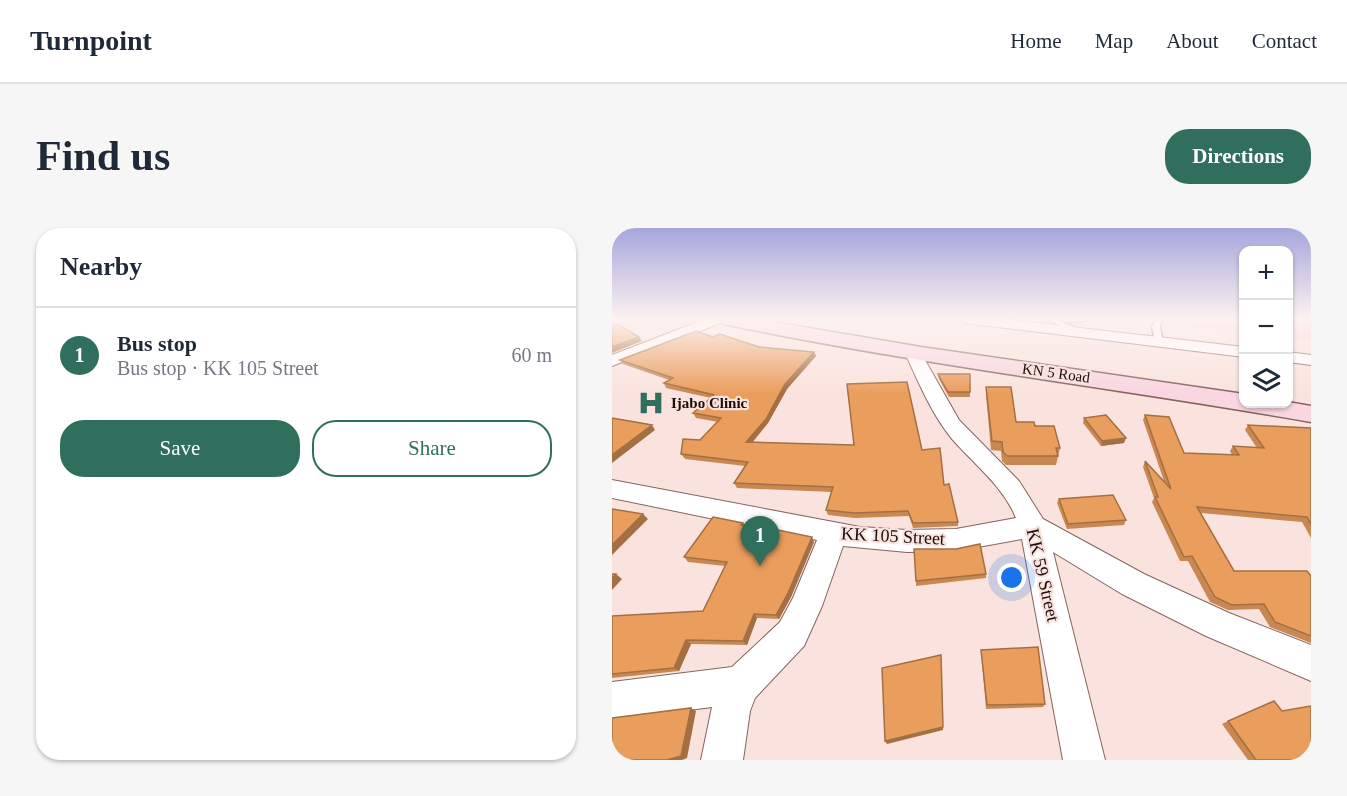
<!DOCTYPE html>
<html lang="en">
<head>
<meta charset="utf-8">
<style>
	body { margin:0; font-family:"Times New Roman",serif; background:#f6f6f7; color:#1f2937 }
	.controls { position:absolute; right:18px; top:18px; display:grid; overflow:hidden; border-radius:12px; box-shadow:0 2px 4px #0004 }
	.controls button { width:54px; height:54px; display:grid; place-items:center; padding:0; border:0; border-bottom:2px solid #e0e1e3; background:#fff; color:#1f2937; font:30px sans-serif }
	.you { position:absolute; left:400px; top:350px; width:21px; height:21px; margin:-15px; border:4px solid #fff; border-radius:50%; background:#1a73e8; box-shadow:0 0 0 9px #1a73e833 }
	.badge { display:grid; place-items:center; width:39px; height:39px; border-radius:50%; background:#306f5c; color:#fff; font-size:20px; font-weight:700 }
	.pin { position:absolute; translate:-50% -50px; filter:drop-shadow(0 2px 3px #0008) }
	.pin::after { content:''; position:absolute; top:32px; width:21px; height:18px; background:inherit; clip-path:polygon(0 0,100% 0,50% 100%) }
	.list { margin:0; padding:0; list-style:none }
	h2 { display:flex; justify-content:space-between; align-items:center; height:78px; margin:0; padding:0 24px; font-size:26px }
	h2 small { font-size:20px; font-weight:400; color:#747a83 }
	.list li { display:grid; grid-template-columns:39px 1fr auto; gap:18px; align-items:center; box-sizing:border-box; height:96px; padding:0 24px; border-top:2px solid #e0e1e3 }
	.list b { display:block; font-size:22px; white-space:nowrap }
	.list p { margin:0; font-size:20px; white-space:nowrap; color:#747a83 }
	.list em { font-size:20px; font-style:normal; color:#747a83 }
	.actions { display:flex; gap:12px; padding:18px 24px }
	.actions a { flex:1; padding:14px 0; border:2px solid #306f5c; border-radius:24px; text-align:center; font-size:21px; color:#306f5c }
	.actions .main { background:#306f5c; color:#fff }
	.icon { flex:none; width:33px; height:33px; fill:none; stroke:currentColor; stroke-width:2; stroke-linecap:round; stroke-linejoin:round }
	.map { position:relative; flex:none; width:699px; height:532px; overflow:hidden; border-radius:24px }
	header { display:flex; align-items:center; gap:36px; box-sizing:border-box; height:84px; padding:0 30px; background:#fff; border-bottom:2px solid #e0e1e3 }
	header strong { font-size:28px }
	nav { display:flex; gap:33px; margin-inline-start:auto; font-size:21px }
	.intro { display:flex; align-items:center; justify-content:space-between; box-sizing:border-box; height:144px; padding:0 36px }
	h1 { margin:0; font-size:42px }
	.button { padding:15px 27px; border-radius:24px; background:#306f5c; color:#fff; font-size:21px; font-weight:700 }
	main { display:flex; gap:36px; padding:0 36px }
	aside { flex:1; background:#fff; border-radius:24px; box-shadow:0 2px 4px #0004 }
	.map>svg:first-child { display:block }
</style>
</head>
<body>
<header>
<strong>Turnpoint</strong>
<nav><a>Home</a><a>Map</a><a>About</a><a>Contact</a></nav>
</header>
<div class="intro"><h1>Find us</h1><a class="button">Directions</a></div>
<main>
<aside>
<h2>Nearby<small></small></h2>
<ul class="list">
<li><span class="badge">1</span><div><b>Bus stop</b><p>Bus stop · KK 105 Street</p></div><em>60 m</em></li>
</ul>
<div class="actions"><a class="main">Save</a><a>Share</a></div>
</aside>
<div class="map">
<svg width="699" height="532" viewBox="0 0 699 532">
	<rect width="100%" height="100%" fill="#fae3de"/>
	<path fill="#f9d4cc" d="M 493,91 L 631,91 L 631,105 L 616,103 Z
		M 677,91 L 699,91 L 699,114 L 677,111 Z"/>
	<g fill="none" stroke-linecap="round" stroke-linejoin="round">
		<g stroke="#85645d" stroke-width="3">
			<path id="lane" d="M 433,91 L 442,91 L 475,104 L 468,106 Z
				M 449,91 L 475,91 L 472,93 L 452,94 Z
				M 544,91 L 550,91 L 548,99 L 551,113 L 547,115 L 543,113 L 540,99 Z"/>
		</g>
		<g stroke="#85645d" stroke-width="2">
			<path id="street" d="M 93,91 L 113,91 L 111,94 L 0,138 L 0,127 Z
				M 346,91 L 390,91 L 632,119 L 632,129 L 353,95 Z
				M 301,120 L 309,125 L 347,192 L 407,253 L 431,291 L 532,346 L 617,385 L 699,417 L 699,453 L 594,408 L 510,366 L 441,324 L 493,532 L 451,532 L 410,311 L 344,323 L 295,324 L 231,318 L 210,378 L 192,418 L 143,470 L 138,483 L 131,532 L 89,532 L 100,479 L 0,492 L 0,454 L 120,439 L 168,394 L 181,370 L 205,312 L 0,270 L 0,252 L 248,299 L 295,302 L 344,301 L 404,290 C 391,258 362,236 340,211 C 319,185 307,155 293,125 Z
				M 676,124 L 699,127 L 699,137 L 676,134 Z"/>
		</g>
		<g stroke="#85645d" stroke-width="3">
			<path id="secondary" d="M 107,91 L 144,91 L 309,119 L 632,166 L 632,176 L 676,174 L 699,178 L 699,194 C 505,160 309,137 116,97 L 109,95 Z"/>
		</g>
		<use href="#lane" fill="#fff" fill-rule="evenodd"/>
		<use href="#street" fill="#fff" fill-rule="evenodd"/>
		<use href="#secondary" fill="#f9d6e0" fill-rule="evenodd"/>
	</g>
	<path fill="#c98851" d="M 101,109 L 147,119 L 202,124 L 204,128 L 175,161 L 156,195 L 141,214 L 310,222 L 332,257 L 346,294 L 346,298 L 301,300 L 297,288 L 243,290 L 216,287 L 214,282 L 220,264 L 125,260 L 122,255 L 133,238 L 73,231 L 69,226 L 88,212 L 106,194 L 84,190 L 81,185 L 99,170 L 54,160 L 52,155 L 57,152 L 11,136 L 8,132 Z
		M 326,146 L 358,146 L 358,169 L 337,169 L 327,151 Z
		M 374,159 L 404,194 L 423,198 L 448,220 L 444,237 L 394,237 L 390,233 L 389,223 L 379,222 L 374,167 Z
		M 533,187 L 572,225 L 620,227 L 618,223 L 621,218 L 645,220 L 633,202 L 636,197 L 699,200 L 699,310 L 690,294 L 589,285 L 622,343 L 699,348 L 699,415 L 658,399 L 647,381 L 616,382 L 598,374 L 576,333 L 568,333 L 540,274 L 542,270 L 531,239 L 533,233 L 552,253 L 531,192 Z
		M 472,190 L 512,215 L 489,218 L 471,195 Z
		M 447,271 L 514,292 L 512,297 L 455,301 L 445,275 Z
		M 131,295 L 132,297 L 202,314 L 179,369 L 167,391 L 145,390 L 135,417 L 79,416 L 67,443 L 0,450 L 0,388 L 91,383 L 113,338 L 76,334 L 72,329 Z
		M 374,346 L 374,350 L 304,358 L 304,353 Z
		M 369,422 L 433,476 L 431,479 L 374,481 Z
		M 670,483 L 691,532 L 636,532 L 610,496 L 616,493 Z"/>
	<path fill="#a46f42" d="M 27,109 L 30,113 L 0,125 L 0,119 Z
		M 202,124 L 204,128 L 175,161 L 156,195 L 137,218 L 134,214 L 173,156 Z
		M 40,197 L 43,202 L 0,235 L 0,227 Z
		M 514,210 L 512,215 L 489,218 L 490,213 Z
		M 31,286 L 36,291 L 0,327 L 0,317 Z
		M 200,309 L 202,314 L 179,369 L 167,391 L 164,387 Z
		M 4,346 L 10,351 L 0,362 L 0,351 Z
		M 142,386 L 145,390 L 135,417 L 131,413 Z
		M 74,412 L 79,416 L 67,443 L 62,440 Z
		M 329,427 L 331,502 L 275,516 L 273,513 Z
		M 79,480 L 84,483 L 75,530 L 70,532 L 55,532 Z"/>
	<path fill="#ea9e5e" stroke="#a46f42" stroke-width="1.5" d="M 6,96 L 27,109 L 0,119 L 0,98 Z
		M 84,103 L 101,109 L 108,106 L 147,119 L 202,124 L 173,156 L 154,191 L 134,214 L 242,217 L 235,156 L 295,154 L 310,222 L 328,220 L 332,257 L 337,256 L 346,294 L 301,295 L 296,283 L 242,285 L 214,282 L 221,259 L 122,255 L 136,234 L 69,226 L 71,211 L 88,212 L 109,190 L 81,185 L 102,167 L 52,155 L 61,150 L 8,132 Z
		M 326,146 L 358,146 L 358,164 L 336,164 Z
		M 374,159 L 399,159 L 404,194 L 422,194 L 423,198 L 442,198 L 448,220 L 444,220 L 446,228 L 395,228 L 391,224 L 390,214 L 380,213 Z
		M 494,187 L 514,210 L 490,213 L 472,190 Z
		M 533,187 L 557,189 L 572,225 L 627,227 L 621,218 L 652,220 L 636,197 L 699,200 L 699,296 L 695,289 L 585,279 L 622,343 L 695,343 L 699,348 L 699,408 L 663,394 L 652,376 L 620,377 L 603,369 L 580,328 L 572,329 L 543,269 L 546,269 L 533,233 L 559,261 Z
		M 0,190 L 40,197 L 0,227 Z
		M 501,267 L 514,292 L 456,296 L 447,271 Z
		M 0,281 L 31,286 L 0,317 Z
		M 101,289 L 131,295 L 129,297 L 142,297 L 200,309 L 176,365 L 164,387 L 142,386 L 131,413 L 74,412 L 62,440 L 0,446 L 0,388 L 91,383 L 115,334 L 72,329 Z
		M 368,316 L 374,346 L 304,353 L 302,321 L 344,321 Z
		M 0,346 L 4,346 L 0,351 Z
		M 426,419 L 433,476 L 375,477 L 369,422 Z
		M 329,427 L 331,499 L 273,513 L 270,440 Z
		M 662,473 L 670,483 L 699,478 L 699,528 L 691,532 L 644,532 L 616,493 Z
		M 79,480 L 69,528 L 55,532 L 0,532 L 0,490 Z"/>
	<linearGradient id="sky" x2="0" y2="1"><stop stop-color="#a5a6dd"/><stop offset="0.55" stop-color="#fdf2f0"/><stop offset="1" stop-color="#fdf2f0" stop-opacity="0"/></linearGradient>
	<rect width="699" height="165" fill="url(#sky)"/>
	<defs>
		<g id="hospital-bare" transform="scale(2.07)"><path d="M-5-5h3v3.5h4V-5h3V5h-3V1.5h-4V5h-3Z" fill="#306f5c" stroke="#fae3de" stroke-width="2.5" paint-order="stroke"/></g>
	</defs>
	<g fill-rule="evenodd">
		<use href="#hospital-bare" x="39" y="175"/>
	</g>
	<g text-anchor="middle" stroke-width="4.5" stroke-linejoin="round" paint-order="stroke">
		<g font-size="15" fill="#1a0d0b" stroke="#fae3de">
			<text transform="translate(444 145) rotate(8)" y="5">KN 5 Road</text>
		</g>
		<g font-size="15" font-weight="bold" fill="#1a0d0b" stroke="#fae3de" text-anchor="start">
			<text x="59" y="180">Ijabo Clinic</text>
		</g>
		<g font-size="18" fill="#1a0d0b" stroke="#fae3de">
			<text transform="translate(281 308) rotate(3)" y="6">KK 105 Street</text>
			<text transform="translate(431 347) rotate(77)" y="6">KK 59 Street</text>
		</g>
	</g>
</svg>
<div class="controls">
<button>+</button>
<button>−</button>
<button><svg class="icon" aria-label="layers" viewBox="0 0 24 24"><path d="M12 4l9 5-9 5-9-5zM3 14l9 5 9-5"/></svg></button>
</div>
<div class="you"></div>
<div class="pin badge" style="left:148px;top:338px">1</div>
</div>
</main>
</body>
</html>
